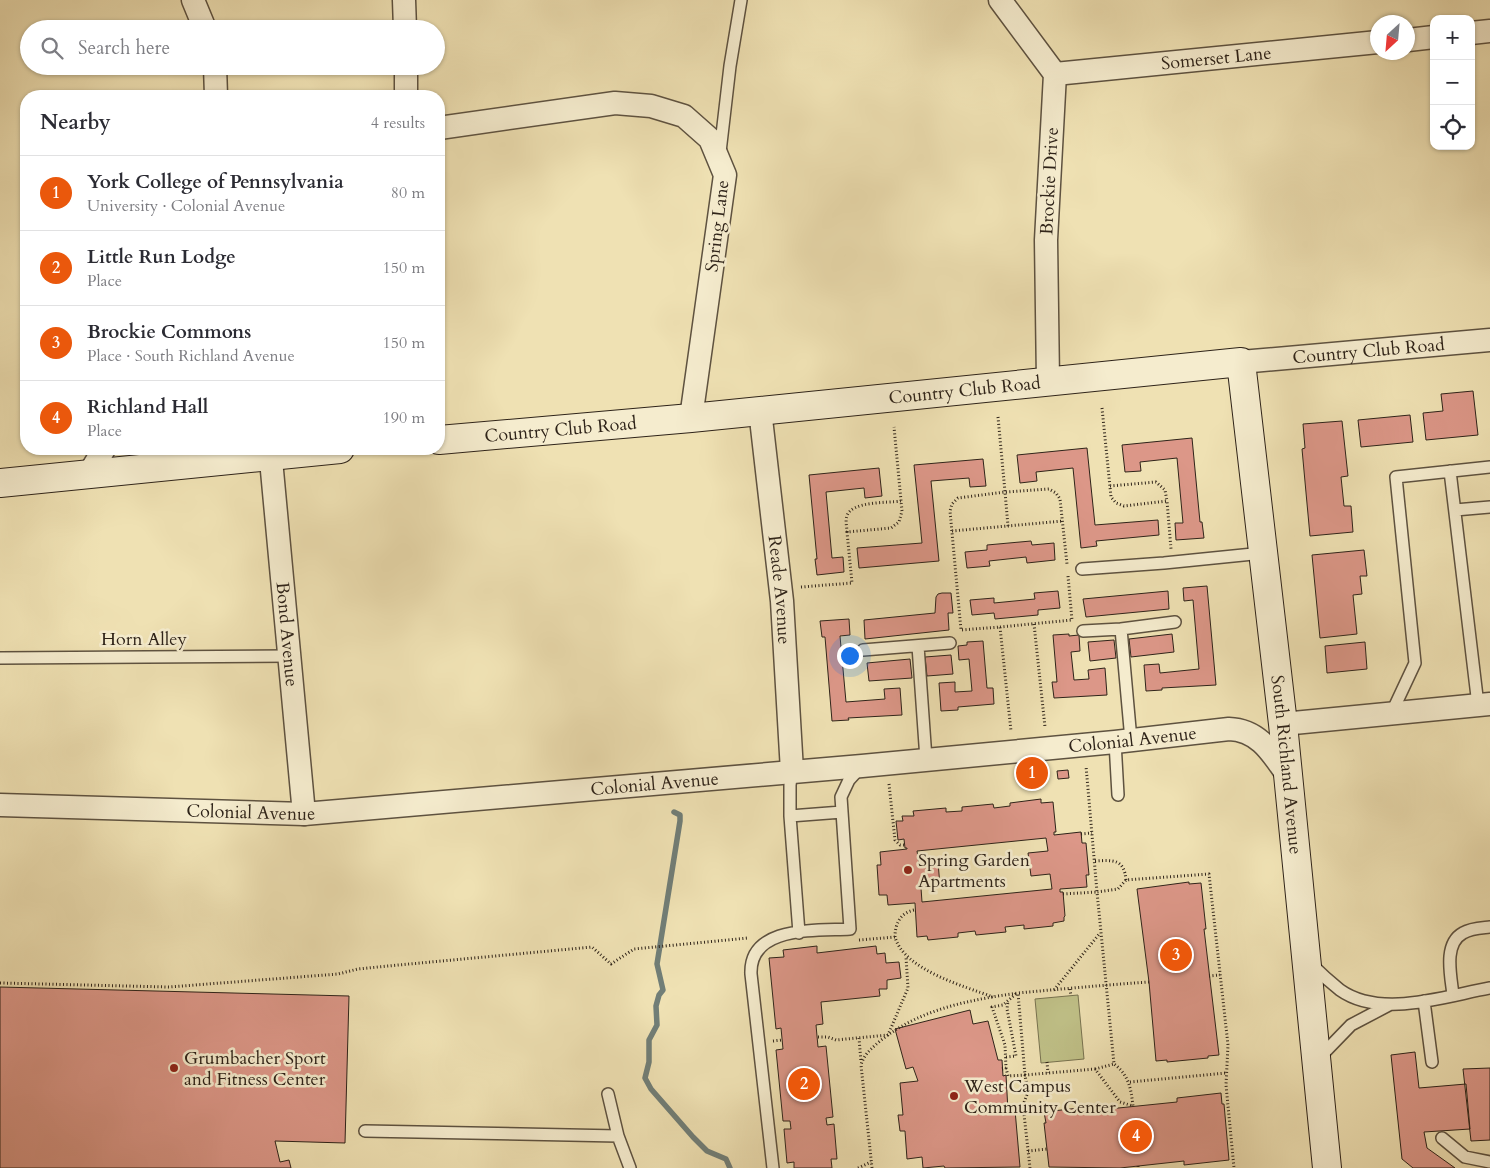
<!DOCTYPE html>
<html lang="en">
<head>
<meta charset="utf-8">
<style>
	body { margin:0; font-family:Cardo,serif; background:#f7f7f7; color:#2b2b33 }
	.controls { position:absolute; right:15px; top:15px; display:grid; overflow:hidden; border-radius:10px; box-shadow:0 1px 4px #0004 }
	.controls button { width:45px; height:45px; display:grid; place-items:center; padding:0; border:0; border-bottom:1px solid #e1e1e2; background:#fff; color:#2b2b33; font:25px sans-serif }
	.compass { position:absolute; left:1370px; top:15px; width:45px; height:45px; border-radius:50%; background:#fff; box-shadow:0 1px 4px #0004; rotate:206deg }
	.you { position:absolute; left:849px; top:655px; width:18px; height:18px; margin:-12px; border:4px solid #fff; border-radius:50%; background:#1a73e8; box-shadow:0 0 0 8px #1a73e833 }
	.badge { display:grid; place-items:center; width:32px; height:32px; border-radius:50%; background:#ea580c; color:#fff; font-size:16px; font-weight:700 }
	.pin { position:absolute; translate:-50% -50%; border:2px solid #fff; box-shadow:0 1px 5px #0006 }
	.list { margin:0; padding:0; list-style:none }
	h2 { display:flex; justify-content:space-between; align-items:center; height:65px; margin:0; padding:0 20px; font-size:21px }
	h2 small { font-size:16px; font-weight:400; color:#7c7c81 }
	.list li { display:grid; grid-template-columns:32px 1fr auto; gap:15px; align-items:center; box-sizing:border-box; height:75px; padding:0 20px; border-top:1px solid #e1e1e2 }
	.list b { display:block; font-size:19px; white-space:nowrap }
	.list p { margin:0; font-size:16px; white-space:nowrap; color:#7c7c81 }
	.list em { font-size:16px; font-style:normal; color:#7c7c81 }
	.icon { flex:none; width:28px; height:28px; fill:none; stroke:currentColor; stroke-width:2; stroke-linecap:round; stroke-linejoin:round }
	.map { position:relative; flex:none; width:1490px; height:1168px; overflow:hidden }
	.search { position:absolute; background:#fff; box-shadow:0 1px 4px #0004; left:20px; top:20px; width:425px; height:55px; display:flex; align-items:center; gap:12px; box-sizing:border-box; padding:0 18px; border-radius:28px; color:#7c7c81; font-size:19px }
	.panel { position:absolute; background:#fff; box-shadow:0 1px 4px #0004; left:20px; top:90px; width:425px; height:365px; border-radius:20px }
	.map>svg:first-child { display:block }
</style>
</head>
<body>
<div class="map">
<svg width="1490" height="1168" viewBox="0 0 1490 1168">
	<rect width="100%" height="100%" fill="#efe1b3"/>
	<filter id="stains"><feTurbulence type="fractalNoise" baseFrequency=".004" numOctaves="4"/><feColorMatrix values="0 0 0 0 .2 0 0 0 0 .09 0 0 0 0 .02 0 0 0 .5 -.17"/></filter>
	<radialGradient id="worn" r=".72"><stop offset=".6" stop-color="#630" stop-opacity="0"/><stop offset="1" stop-color="#630" stop-opacity=".3"/></radialGradient>
	<path fill="#c0c188" stroke="#777250" d="M 1078,995 L 1084,1059 L 1041,1063 L 1035,999 Z"/>
	<g fill="none" stroke-linecap="round" stroke-linejoin="round">
		<path stroke="#717e77" stroke-width="5.5" d="M 674,812 L 680,815 L 680,821 L 657,964 L 663,990 L 659,995 L 656,1006 L 657,1025 L 649,1040 L 649,1062 L 645,1078 L 651,1089 L 693,1137 L 707,1151 L 726,1159 L 730,1168"/>
	</g>
	<path fill="#dc9788" stroke="#2e2319" fill-rule="evenodd" d="M 1473,391 L 1478,435 L 1426,440 L 1423,413 L 1443,411 L 1441,394 Z
		M 1410,415 L 1413,442 L 1361,447 L 1358,420 Z
		M 1342,421 L 1348,476 L 1341,477 L 1344,506 L 1351,506 L 1353,532 L 1310,536 L 1302,449 L 1305,448 L 1303,424 Z
		M 1192,438 L 1200,522 L 1202,522 L 1204,538 L 1176,540 L 1175,523 L 1183,523 L 1177,458 L 1140,462 L 1141,471 L 1125,472 L 1122,445 Z
		M 1087,448 L 1095,525 L 1158,520 L 1159,535 L 1096,541 L 1097,546 L 1081,548 L 1073,468 L 1036,472 L 1037,481 L 1020,483 L 1017,455 Z
		M 983,459 L 986,486 L 970,487 L 969,478 L 931,481 L 939,561 L 859,568 L 857,548 L 922,543 L 914,465 Z
		M 879,468 L 882,496 L 865,498 L 864,488 L 826,492 L 832,558 L 843,557 L 844,572 L 817,575 L 815,559 L 817,559 L 809,475 Z
		M 1031,541 L 1032,545 L 1054,543 L 1055,560 L 1027,563 L 1026,557 L 989,561 L 990,566 L 967,568 L 965,552 L 987,550 L 987,545 Z
		M 1364,550 L 1367,576 L 1360,576 L 1362,594 L 1353,595 L 1357,634 L 1320,638 L 1312,555 Z
		M 1207,586 L 1216,685 L 1162,688 L 1162,690 L 1146,691 L 1144,665 L 1159,664 L 1160,673 L 1199,669 L 1193,600 L 1184,601 L 1183,588 Z
		M 1058,591 L 1060,608 L 1038,610 L 1038,615 L 995,619 L 994,613 L 972,615 L 970,600 L 994,598 L 994,603 L 1035,599 L 1034,593 Z
		M 1168,591 L 1169,609 L 1086,617 L 1083,599 Z
		M 942,593 L 951,593 L 953,613 L 948,613 L 949,630 L 865,639 L 864,620 L 935,613 L 936,597 L 938,594 Z
		M 849,619 L 850,635 L 840,636 L 846,702 L 885,699 L 884,689 L 900,688 L 902,715 L 848,718 L 849,720 L 832,721 L 825,637 L 822,637 L 820,621 Z
		M 1069,634 L 1069,636 L 1079,635 L 1080,651 L 1071,652 L 1074,680 L 1089,679 L 1088,670 L 1105,668 L 1107,695 L 1054,698 L 1052,682 L 1057,682 L 1053,635 Z
		M 1172,634 L 1174,652 L 1131,657 L 1129,639 Z
		M 1114,640 L 1116,658 L 1090,661 L 1088,642 Z
		M 983,641 L 987,688 L 993,688 L 994,704 L 958,707 L 958,710 L 941,711 L 939,683 L 955,682 L 955,692 L 972,691 L 969,659 L 959,660 L 958,646 L 967,645 L 967,642 Z
		M 1365,642 L 1367,669 L 1327,673 L 1325,646 Z
		M 951,655 L 953,674 L 927,676 L 925,657 Z
		M 910,659 L 912,678 L 869,681 L 867,663 Z
		M 1068,770 L 1069,778 L 1058,779 L 1057,771 Z
		M 1041,799 L 1041,803 L 1053,802 L 1056,832 L 1054,832 L 1054,835 L 1081,832 L 1082,843 L 1086,843 L 1089,875 L 1086,875 L 1087,887 L 1060,889 L 1060,892 L 1063,892 L 1065,916 L 1064,917 L 1064,921 L 1053,923 L 1053,926 L 1024,929 L 1024,925 L 1005,927 L 1006,932 L 976,935 L 975,931 L 958,933 L 958,937 L 928,940 L 927,936 L 917,937 L 915,903 L 888,905 L 887,895 L 879,895 L 877,865 L 881,865 L 880,852 L 907,849 L 907,848 L 905,848 L 904,839 L 898,840 L 896,821 L 903,821 L 902,816 L 914,816 L 913,811 L 946,808 L 946,812 L 962,811 L 962,807 L 993,804 L 994,808 L 1010,806 L 1010,803 ZM 1046,838 L 1048,851 L 1028,853 L 1031,876 L 1050,874 L 1052,889 L 922,902 L 921,888 L 940,886 L 938,862 L 919,864 L 917,851 Z
		M 1189,882 L 1189,884 L 1201,883 L 1206,929 L 1204,929 L 1219,1055 L 1208,1056 L 1208,1058 L 1167,1062 L 1167,1060 L 1156,1061 L 1149,982 L 1137,889 Z
		M 817,946 L 817,953 L 876,946 L 877,954 L 885,953 L 886,963 L 899,962 L 901,978 L 887,980 L 887,989 L 879,989 L 880,996 L 821,1002 L 823,1024 L 816,1025 L 818,1047 L 826,1046 L 833,1117 L 826,1118 L 827,1125 L 834,1124 L 837,1159 L 831,1159 L 832,1168 L 794,1168 L 794,1162 L 787,1163 L 784,1129 L 791,1129 L 790,1121 L 783,1121 L 776,1050 L 783,1049 L 781,1028 L 776,1029 L 769,958 L 784,957 L 783,950 Z
		M 0,987 L 349,996 L 345,1143 L 275,1141 L 280,1162 L 289,1160 L 291,1168 L 0,1168 Z
		M 970,1010 L 973,1024 L 988,1021 L 998,1060 L 1002,1060 L 1003,1076 L 1006,1075 L 1008,1111 L 1015,1110 L 1020,1167 L 945,1168 L 944,1166 L 923,1168 L 922,1157 L 907,1159 L 905,1131 L 900,1131 L 898,1115 L 903,1115 L 900,1083 L 918,1081 L 913,1067 L 906,1069 L 895,1029 Z
		M 1415,1052 L 1419,1088 L 1466,1084 L 1470,1129 L 1424,1132 L 1427,1148 L 1455,1168 L 1413,1168 L 1402,1159 L 1391,1055 Z
		M 1490,1068 L 1490,1140 L 1471,1141 L 1463,1069 Z
		M 1221,1093 L 1222,1104 L 1224,1104 L 1229,1160 L 1184,1165 L 1184,1161 L 1120,1168 L 1049,1167 L 1044,1123 L 1046,1123 L 1044,1112 L 1088,1107 L 1089,1111 L 1177,1102 L 1177,1098 Z"/>
	<g fill="none" stroke-linecap="round" stroke-linejoin="round">
		<g stroke="#5e5240" stroke-width="14">
			<path id="lane" d="M 720,152 L 730,66 L 741,0
				M 1450,471 L 1478,705 L 1482,707
				M 1455,510 L 1490,507
				M 1082,569 L 1164,563 L 1263,553
				M 1083,631 L 1121,629
				M 918,646 L 926,759
				M 863,650 L 950,643
				M 0,658 L 289,656
				M 1392,712 L 1415,663 L 1396,477 L 1490,467
				M 1131,740 L 1121,629 L 1175,622
				M 1115,742 L 1118,795
				M 790,816 L 790,785 L 792,771
				M 799,933 L 790,816 L 842,812
				M 1311,964 C 1320,973 1330,982 1340,990 C 1381,1019 1445,996 1490,988
				M 1453,995 C 1451,976 1443,944 1463,933 C 1471,928 1481,928 1490,927
				M 1424,1001 L 1432,1062
				M 1318,1059 L 1351,1025 L 1389,1005
				M 608,1094 L 618,1136 L 630,1168
				M 365,1131 L 618,1136
				M 1442,1138 L 1465,1157 L 1490,1162
				M 773,1168 L 751,974 C 749,925 817,931 850,929 L 841,797 L 849,780 L 860,768"/>
		</g>
		<g stroke="#5e5240" stroke-width="25">
			<g id="street">
				<path d="M 193,0 L 205,29"/>
				<path d="M 404,0 L 405,29"/>
				<path d="M 1000,0 L 1055,74 L 1046,240 L 1048,381"/>
				<path d="M 1471,33 L 1490,31"/>
				<path d="M 1408,40 L 1434,37"/>
				<path d="M 215,66 L 216,96"/>
				<path d="M 406,66 L 406,96"/>
				<path id="s1" d="M 1055,74 L 1378,42"/>
				<path d="M 439,128 L 615,103 L 651,106 L 684,116 L 710,139 L 725,175 L 691,418"/>
				<path id="s2" d="M 1241,362 L 1490,340"/>
				<path id="s3" d="M 760,410 L 782,601 L 792,771"/>
				<path id="s4" d="M 270,449 L 304,814"/>
				<path d="M 89,474 L 104,449"/>
				<path d="M 1283,724 L 1490,704"/>
				<path id="s5" d="M 0,805 L 304,814 L 862,766 L 1115,742 L 1229,729 C 1259,730 1272,753 1288,776"/>
			</g>
		</g>
		<g stroke="#2e2319" stroke-width="30">
			<g id="secondary">
				<path id="s6" d="M 439,440 L 691,418 L 1241,362 L 1283,724 L 1327,1168"/>
				<path d="M 0,483 L 340,449"/>
			</g>
		</g>
		<path stroke="#2e2319" stroke-width="3" stroke-dasharray="1 2.5" stroke-linecap="butt" d="M 1102,408 L 1111,497 L 1116,503 L 1124,506 L 1167,501 L 1171,549
			M 998,417 L 1005,492 L 958,498 L 952,504 L 950,511 L 961,630 L 1000,627 L 1011,731
			M 1110,486 L 1156,482 L 1165,490 L 1167,501
			M 1008,526 L 1005,492 L 1049,489 L 1056,493 L 1060,499 L 1067,564
			M 952,531 L 1063,521
			M 847,532 C 847,527 845,521 847,516 C 851,501 888,503 901,501
			M 801,587 L 852,583 L 847,532 L 891,528 L 899,522 L 902,511 L 894,427
			M 1034,624 L 1045,727
			M 1000,627 L 1072,620 L 1068,576
			M 889,784 L 895,840 L 900,845 L 904,845
			M 1081,834 L 1092,833
			M 1095,861 C 1114,860 1124,859 1126,880
			M 1063,894 L 1097,892 L 1086,766
			M 895,937 C 895,924 900,913 914,910
			M 859,940 L 895,937 C 904,970 964,986 993,997
			M 1209,976 L 1220,975
			M 1149,982 C 1105,985 1061,989 1018,993 L 1025,1075 L 1095,1069 L 1120,1102 L 1133,1106 C 1131,1089 1129,1075 1114,1064 L 1097,892 L 1118,889 L 1126,880 L 1209,874 L 1228,1045 L 1226,1085 L 1234,1168
			M 0,983 L 169,987 L 338,974 L 358,969 L 388,966 L 592,947 L 611,964 L 634,949 L 748,938
			M 1070,989 L 1071,996
			M 1054,990 L 1100,933
			M 818,1037 L 828,1037 L 836,1040 L 888,1035 L 908,988 L 906,957
			M 859,1038 L 861,1062
			M 773,1041 L 782,1040
			M 1006,1057 L 1016,1056 L 1007,1009 L 1008,1001
			M 1047,1062 L 1048,1073
			M 1006,1068 L 1008,1076 L 1025,1075 L 1028,1092 L 1023,1105 L 1030,1168
			M 1002,1069 L 1006,1068 L 1005,1045 L 992,1007 L 1003,1005 L 1017,993
			M 1095,1069 L 1114,1064
			M 1130,1082 L 1226,1073
			M 1028,1151 L 1047,1149
			M 1138,1166 L 1138,1168
			M 858,1168 L 871,1162
			M 872,1168 L 861,1065 C 864,1054 872,1048 880,1041 C 920,1009 969,1000 1018,993"/>
		<use href="#lane" stroke="#f5ecce" stroke-width="11"/>
		<use href="#street" stroke="#f5ecce" stroke-width="22"/>
		<use href="#secondary" stroke="#f5ecce" stroke-width="28"/>
	</g>
	<g fill="#8f2418" stroke="#f5ecce" stroke-width="2">
		<circle cx="908" cy="870" r="5"/>
		<circle cx="174" cy="1068" r="5"/>
		<circle cx="954" cy="1096" r="5"/>
	</g>
	<g text-anchor="middle" stroke-width="5" stroke-linejoin="round" paint-order="stroke">
		<g font-size="18" fill="#2e2319" stroke="#f5ecce">
			<text dy="6" stroke="none"><textPath href="#s1" startOffset="162">Somerset Lane</textPath></text>
			<text transform="translate(1049 181) rotate(-87)" y="6">Brockie Drive</text>
			<text transform="translate(717 226) rotate(-83)" y="6">Spring Lane</text>
			<text dy="6" stroke="none"><textPath href="#s2" startOffset="128">Country Club Road</textPath></text>
			<text dy="6" stroke="none"><textPath href="#s6" startOffset="528">Country Club Road</textPath></text>
			<text dy="6" stroke="none"><textPath href="#s6" startOffset="122">Country Club Road</textPath></text>
			<text dy="6" stroke="none"><textPath href="#s3" startOffset="181">Reade Avenue</textPath></text>
			<text dy="6" stroke="none"><textPath href="#s4" startOffset="186">Bond Avenue</textPath></text>
			<text x="144" y="645">Horn Alley</text>
			<text dy="6" stroke="none"><textPath href="#s5" startOffset="1136">Colonial Avenue</textPath></text>
			<text dy="6" stroke="none"><textPath href="#s6" startOffset="1211">South Richland Avenue</textPath></text>
			<text dy="6" stroke="none"><textPath href="#s5" startOffset="656">Colonial Avenue</textPath></text>
			<text dy="6" stroke="none"><textPath href="#s5" startOffset="251">Colonial Avenue</textPath></text>
		</g>
		<g font-size="18" fill="#2e2319" stroke="#f5ecce" text-anchor="start">
			<text x="918" y="866">Spring Garden<tspan x="918" dy="21">Apartments</tspan></text>
			<text x="184" y="1064">Grumbacher Sport<tspan x="184" dy="21">and Fitness Center</tspan></text>
			<text x="964" y="1092">West Campus<tspan x="964" dy="21">Community Center</tspan></text>
		</g>
	</g>
	<rect width="100%" height="100%" filter="url(#stains)"/>
	<rect width="100%" height="100%" fill="url(#worn)"/>
</svg>
<div class="controls">
<button>+</button>
<button>−</button>
<button><svg class="icon" aria-label="locate" viewBox="0 0 24 24"><circle cx="12" cy="12" r="6"/><path d="M12 2v4M12 18v4M2 12h4M18 12h4"/></svg></button>
</div>
<svg class="compass" viewBox="-18 -18 36 36"><path d="M0-13l5 13h-10z" fill="#e53935"/><path d="M0 13l5-13h-10z" fill="#7c7c81"/></svg>
<div class="you"></div>
<div class="pin badge" style="left:1032px;top:773px">1</div>
<div class="pin badge" style="left:804px;top:1084px">2</div>
<div class="pin badge" style="left:1176px;top:955px">3</div>
<div class="pin badge" style="left:1136px;top:1136px">4</div>
<div class="search"><svg class="icon" aria-label="search" viewBox="0 0 24 24"><circle cx="10" cy="10" r="6"/><path d="M15 15l6 6"/></svg>Search here</div>
<section class="panel">
<h2>Nearby<small>4 results</small></h2>
<ul class="list">
<li><span class="badge">1</span><div><b>York College of Pennsylvania</b><p>University · Colonial Avenue</p></div><em>80 m</em></li>
<li><span class="badge">2</span><div><b>Little Run Lodge</b><p>Place</p></div><em>150 m</em></li>
<li><span class="badge">3</span><div><b>Brockie Commons</b><p>Place · South Richland Avenue</p></div><em>150 m</em></li>
<li><span class="badge">4</span><div><b>Richland Hall</b><p>Place</p></div><em>190 m</em></li>
</ul>
</section>
</div>
</body>
</html>
